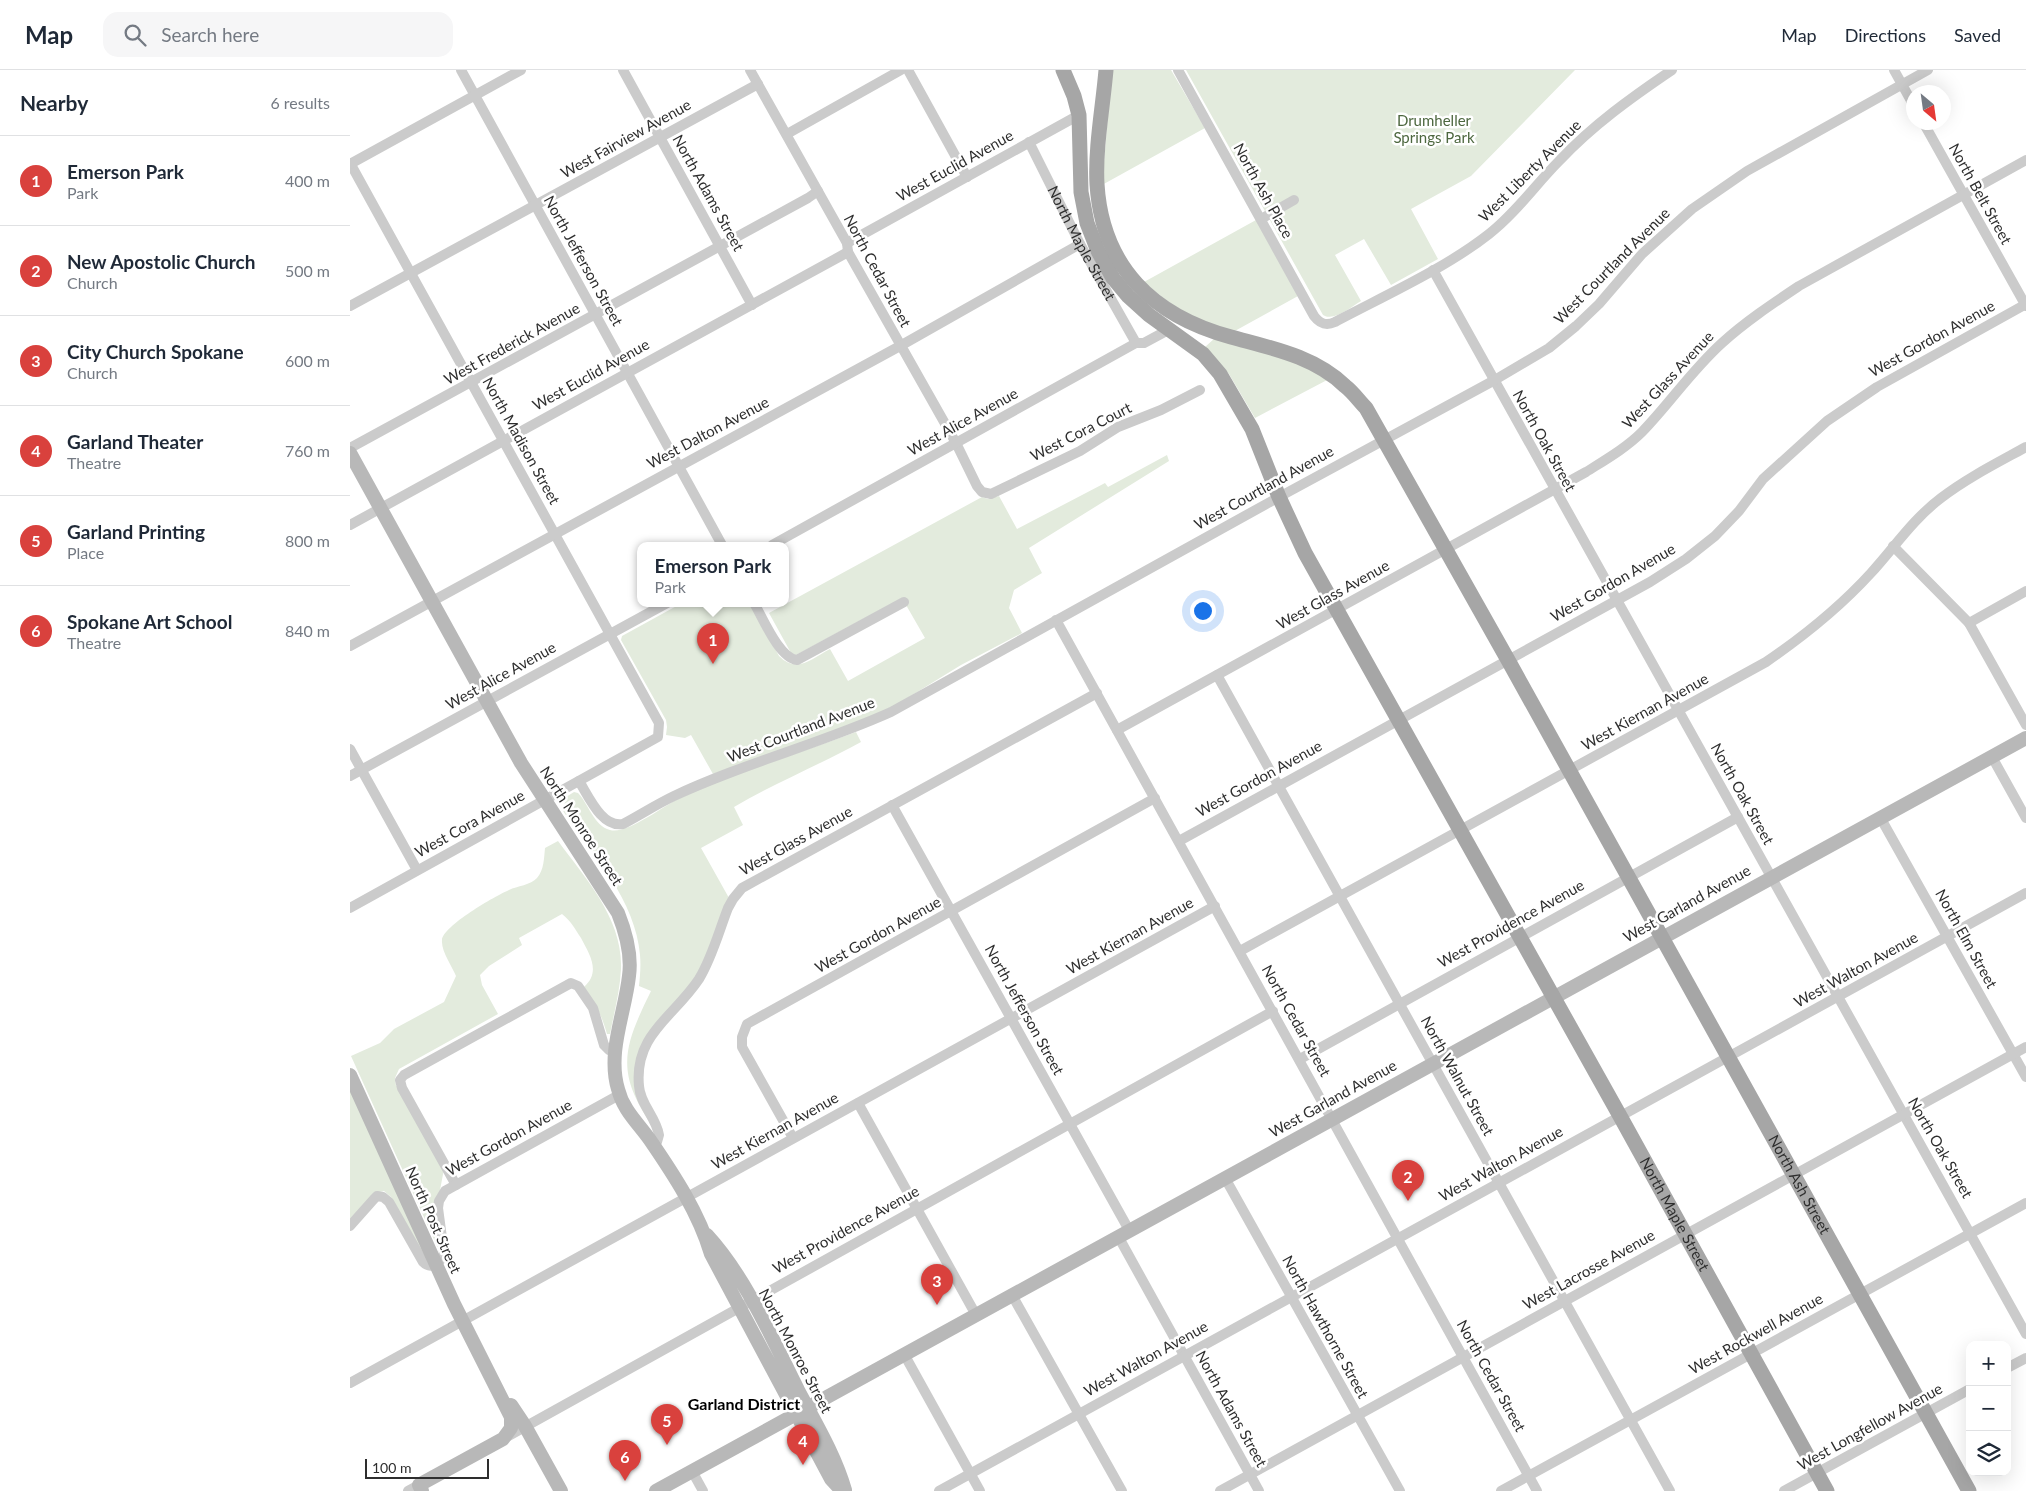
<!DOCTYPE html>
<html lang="en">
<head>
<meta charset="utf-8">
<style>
	body { margin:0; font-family:Lato,sans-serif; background:#f6f6f7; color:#1f2937 }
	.controls { position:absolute; right:15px; bottom:15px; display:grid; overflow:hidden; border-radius:10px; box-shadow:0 5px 20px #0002 }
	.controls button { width:45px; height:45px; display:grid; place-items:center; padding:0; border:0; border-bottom:1px solid #e0e1e3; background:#fff; color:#1f2937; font:25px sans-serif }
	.compass { position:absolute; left:1556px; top:15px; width:45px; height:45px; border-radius:50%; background:#fff; box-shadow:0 5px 20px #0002; rotate:151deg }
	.scale { position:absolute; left:15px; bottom:12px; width:124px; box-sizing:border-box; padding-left:5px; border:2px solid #2e2e2e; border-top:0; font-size:14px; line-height:18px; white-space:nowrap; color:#2e2e2e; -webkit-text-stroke:4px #fff; paint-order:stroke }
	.you { position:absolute; left:852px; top:540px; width:18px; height:18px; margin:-12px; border:4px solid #fff; border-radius:50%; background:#1a73e8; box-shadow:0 0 0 8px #1a73e833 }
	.badge { display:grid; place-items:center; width:32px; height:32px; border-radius:50%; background:#d9413d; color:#fff; font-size:16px; font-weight:700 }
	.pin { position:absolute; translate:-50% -41px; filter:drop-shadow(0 1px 2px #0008) }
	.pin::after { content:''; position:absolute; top:26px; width:18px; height:15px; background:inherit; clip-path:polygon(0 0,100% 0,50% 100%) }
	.popup { position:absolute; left:287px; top:472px; width:152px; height:65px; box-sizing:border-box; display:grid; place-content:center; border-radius:10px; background:#fff; filter:drop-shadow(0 1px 4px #0005); font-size:16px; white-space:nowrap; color:#747a83 }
	.popup b { font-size:19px; color:#1f2937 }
	.popup::after { content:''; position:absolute; left:50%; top:100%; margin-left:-10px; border:10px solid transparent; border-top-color:#fff }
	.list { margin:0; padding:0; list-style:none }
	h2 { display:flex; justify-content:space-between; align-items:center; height:65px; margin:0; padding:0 20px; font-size:21px }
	h2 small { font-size:16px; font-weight:400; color:#747a83 }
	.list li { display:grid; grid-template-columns:32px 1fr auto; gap:15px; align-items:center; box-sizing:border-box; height:90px; padding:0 20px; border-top:1px solid #e0e1e3 }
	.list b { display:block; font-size:19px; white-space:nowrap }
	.list p { margin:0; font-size:16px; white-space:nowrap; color:#747a83 }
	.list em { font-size:16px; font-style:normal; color:#747a83 }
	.icon { flex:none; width:28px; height:28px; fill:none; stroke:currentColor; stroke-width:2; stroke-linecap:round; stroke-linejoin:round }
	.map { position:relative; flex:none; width:1676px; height:1421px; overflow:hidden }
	header { display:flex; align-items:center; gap:30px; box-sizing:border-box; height:70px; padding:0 25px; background:#fff; border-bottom:1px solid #e0e1e3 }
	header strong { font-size:24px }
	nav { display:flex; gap:28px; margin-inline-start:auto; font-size:18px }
	.search { width:350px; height:45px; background:#f6f6f7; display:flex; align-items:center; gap:12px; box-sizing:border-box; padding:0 18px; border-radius:15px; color:#747a83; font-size:19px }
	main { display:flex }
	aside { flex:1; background:#fff }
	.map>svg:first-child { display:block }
</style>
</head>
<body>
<header>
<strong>Map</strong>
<div class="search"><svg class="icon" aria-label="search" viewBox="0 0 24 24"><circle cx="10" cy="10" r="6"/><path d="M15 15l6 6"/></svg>Search here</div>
<nav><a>Map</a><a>Directions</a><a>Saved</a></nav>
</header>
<main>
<aside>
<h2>Nearby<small>6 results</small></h2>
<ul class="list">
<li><span class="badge">1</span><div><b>Emerson Park</b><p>Park</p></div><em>400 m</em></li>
<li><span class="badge">2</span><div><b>New Apostolic Church</b><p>Church</p></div><em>500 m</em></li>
<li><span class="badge">3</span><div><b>City Church Spokane</b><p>Church</p></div><em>600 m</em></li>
<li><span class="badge">4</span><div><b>Garland Theater</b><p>Theatre</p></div><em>760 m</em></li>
<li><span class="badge">5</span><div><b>Garland Printing</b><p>Place</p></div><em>800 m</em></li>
<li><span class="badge">6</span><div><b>Spokane Art School</b><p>Theatre</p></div><em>840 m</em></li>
</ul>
</aside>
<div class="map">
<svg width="1676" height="1421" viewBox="0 0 1676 1421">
	<rect width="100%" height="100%" fill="#fff"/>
	<path fill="#e3ebdd" d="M 762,0 L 821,0 L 855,58 L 752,115 Z
		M 836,0 L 1225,0 L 1121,106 L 1061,139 L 1088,189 L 1041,215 L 1014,169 L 985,185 L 1011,231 C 1001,237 984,252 973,245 Z
		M 906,150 L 948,226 L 883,262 C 844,249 825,239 794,212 Z
		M 865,268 L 935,287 L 979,309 L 905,348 L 879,304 L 855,277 Z
		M 817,385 L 819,391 L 679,478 L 692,503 L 664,520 L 659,538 L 672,563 L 611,595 L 538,640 L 501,656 L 363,704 L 341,665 L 335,668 L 316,665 L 317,657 L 316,650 L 271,570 L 272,566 L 332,533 L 400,533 L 429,586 C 447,604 461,589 480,579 L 498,611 L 575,568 L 552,528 L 446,585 L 441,583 L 419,543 L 632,427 L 638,429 L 649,426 L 667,459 L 755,413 L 758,417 Z
		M 506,662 L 511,672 C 469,695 425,713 384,737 L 393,755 L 351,778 L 379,828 L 351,899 L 286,996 L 303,1057 C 265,1002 273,978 301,921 L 289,916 C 290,906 291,896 290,885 C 286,832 243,783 213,741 L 216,727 L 224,722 L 228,723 C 238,733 244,756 260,760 C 276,765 312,737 328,729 C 385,702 447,684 506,662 Z
		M 208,771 C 236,809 273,849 271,899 C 270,921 264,943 260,964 L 257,964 C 252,946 245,932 234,917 C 251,902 240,885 231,868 C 225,859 221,851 212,844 L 169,868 L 172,875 L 139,896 L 130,905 L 132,915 L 148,944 L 49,999 L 45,1008 L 46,1016 L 48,1016 L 94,1099 L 87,1136 L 93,1183 L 87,1176 L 1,986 L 30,973 L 44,959 L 94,932 L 106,906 C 102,896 91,881 92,870 C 93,856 145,826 159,820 C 167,816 181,815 187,808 C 194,800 194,788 195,778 Z
		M 0,1018 L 79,1187 L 75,1190 L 41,1127 L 34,1121 L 25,1123 L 0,1151 Z"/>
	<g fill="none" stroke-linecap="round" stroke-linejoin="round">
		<g stroke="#cbcbcb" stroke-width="10">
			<path d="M 111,0 L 372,475"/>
			<path d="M 273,0 L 402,235"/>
			<path d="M 400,0 L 497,173 L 498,182 L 606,373 L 627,416 L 632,422 L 641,424 L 730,381 L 768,357 L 811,340 L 850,320"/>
			<path d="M 558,0 L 617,107"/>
			<path d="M 828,0 L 964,246 C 970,254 976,256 985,252 C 1034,226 1096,198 1139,164 C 1166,143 1186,114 1210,90 C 1243,55 1282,27 1322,0"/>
			<path d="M 1544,0 L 1564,36"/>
			<path d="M 1573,52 L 1676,236"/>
			<path d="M 437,64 L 551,0"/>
			<path id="s1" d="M 679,72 L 730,174 L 786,273"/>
			<path d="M 0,93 L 309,653 L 308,667 L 0,838"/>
			<path d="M 0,94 L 171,0"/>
			<path d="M 911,149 L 944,130"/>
			<path d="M 497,173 L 729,45"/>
			<path d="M 1083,200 L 1676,1264"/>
			<path d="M 0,236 L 408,14"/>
			<path d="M 0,378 L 458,128 L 468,121"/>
			<path d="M 0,455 L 498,182"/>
			<path d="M 422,475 L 786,273 L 794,273 L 820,259"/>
			<path d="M 1543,476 L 1619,553 L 1676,655"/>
			<path d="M 404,533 C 413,548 429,588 447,590 L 554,532"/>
			<path d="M 706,550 L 1187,1421"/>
			<path d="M 1619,553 L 1676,521"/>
			<path d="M 0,576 L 550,276 L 730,174"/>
			<path d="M 867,605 L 1320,1421"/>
			<path d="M 767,660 L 1236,402 C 1255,390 1276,378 1292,362 C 1320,333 1342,300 1372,273 C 1395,252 1422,234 1449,216 L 1676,90"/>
			<path d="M 0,679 L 67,800"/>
			<path d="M 1642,687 L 1676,748"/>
			<path d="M 0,706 L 317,533"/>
			<path d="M 229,711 C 239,727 252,758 273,754 C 290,745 307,734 324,726 C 394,693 470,674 541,642 L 929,427 L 1143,311 L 1199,278 L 1226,256 L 1249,234 L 1292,184 L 1342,139 L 1397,101 L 1578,0"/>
			<path d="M 542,735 L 779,1160"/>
			<path d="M 1530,747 L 1676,1007"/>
			<path d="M 829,771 L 1300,512 L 1336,489 L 1365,466 L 1389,441 L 1413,409 L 1477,351 L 1527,317 L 1676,234"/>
			<path d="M 890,881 L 1416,592 C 1454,566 1490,537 1521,503 C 1544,478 1563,449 1591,428 C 1617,408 1647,393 1676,377"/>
			<path d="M 950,989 L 1388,747"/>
			<path d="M 508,1033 L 626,1245"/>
			<path d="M 443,1068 L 392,977 L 392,967 L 397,954 L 805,728"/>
			<path d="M 303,1075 L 307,1072 L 309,1065 C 306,1047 290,1034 289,1016 C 284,964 324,947 349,909 C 362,888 369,861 378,838 L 383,829 L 392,818 L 747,623"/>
			<path d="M 875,1108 L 1050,1421"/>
			<path d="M 106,1115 L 52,1018 L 50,1010 L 54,1005 L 221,913 L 228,916 L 243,938 L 254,975 L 259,980 L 265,981"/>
			<path d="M 0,1156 L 24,1129 L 27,1126 L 33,1127 L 39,1132 L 73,1192 C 81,1200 91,1193 94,1183 L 88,1138 L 89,1131 L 95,1121 L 269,1025"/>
			<path d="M 768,1166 L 909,1421"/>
			<path d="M 662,1225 L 772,1421"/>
			<path d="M 554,1284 L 630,1421"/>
			<path d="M 1657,1298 L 1676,1288"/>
			<path d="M 0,1313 L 865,836"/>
			<path d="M 155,1368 L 923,941"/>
			<path d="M 342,1401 L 353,1421"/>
			<path d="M 58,1421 L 69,1415"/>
			<path d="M 589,1421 L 1676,823"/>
			<path d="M 870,1421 L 1676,977"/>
			<path d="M 1151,1421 L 1676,1133"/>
			<path d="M 1434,1421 L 1620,1319"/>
		</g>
		<path stroke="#b8b8b8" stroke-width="14" d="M 0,383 L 171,693 L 268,843 C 276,863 282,885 279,906 C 275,943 257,982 268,1019 C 273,1040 288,1053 300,1070 C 324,1105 349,1143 361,1184 L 481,1409 L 492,1421
			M 0,1005 L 104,1234 L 161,1347 L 161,1358 L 153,1369 L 69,1415 L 72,1421
			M 357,1165 C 395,1206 423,1270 448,1320 C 465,1352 485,1385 495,1420
			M 161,1335 L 175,1356 L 211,1421
			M 306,1421 L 1676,668"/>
		<g stroke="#a6a6a6" stroke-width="15">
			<path id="s2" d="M 713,0 L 724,26 L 729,45 L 731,122 L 737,153 L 748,181 L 763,208 L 778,226 L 799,245 L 853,284 L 870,304 L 902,359 L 929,427 L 955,483 L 1270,1046 L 1477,1421"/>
			<path id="s3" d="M 756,0 C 753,36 745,78 747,114 C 752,197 803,246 881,267 C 921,278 964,286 995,316 C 1003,322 1009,331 1016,338 L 1158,590 L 1619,1421"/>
		</g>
	</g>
	<g text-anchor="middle" stroke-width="5" stroke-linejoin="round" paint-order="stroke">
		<g font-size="15" fill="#4d673f" stroke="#fff">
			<text x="1084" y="56">Drumheller<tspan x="1084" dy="17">Springs Park</tspan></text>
		</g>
		<g font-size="15" fill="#2e2e2e" stroke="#fff">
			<text transform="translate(276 69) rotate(-29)" y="5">West Fairview Avenue</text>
			<text transform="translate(605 96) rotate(-29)" y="5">West Euclid Avenue</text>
			<text transform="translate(1180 101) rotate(-45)" y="5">West Liberty Avenue</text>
			<text transform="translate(913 121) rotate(61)" y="5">North Ash Place</text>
			<text transform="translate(358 123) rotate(61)" y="5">North Adams Street</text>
			<text transform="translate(1630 124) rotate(61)" y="5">North Belt Street</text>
			<text dy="5" stroke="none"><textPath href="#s1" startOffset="114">North Maple Street</textPath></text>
			<text transform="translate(233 191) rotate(61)" y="5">North Jefferson Street</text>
			<text transform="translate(1262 196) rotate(-45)" y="5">West Courtland Avenue</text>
			<text transform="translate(527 201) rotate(62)" y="5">North Cedar Street</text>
			<text transform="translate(1582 269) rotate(-29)" y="5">West Gordon Avenue</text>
			<text transform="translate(162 274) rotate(-29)" y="5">West Frederick Avenue</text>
			<text transform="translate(241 305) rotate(-29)" y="5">West Euclid Avenue</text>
			<text transform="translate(1318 310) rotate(-47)" y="5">West Glass Avenue</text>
			<text transform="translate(613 352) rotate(-29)" y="5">West Alice Avenue</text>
			<text transform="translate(731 362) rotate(-27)" y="5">West Cora Court</text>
			<text transform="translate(358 363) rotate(-28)" y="5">West Dalton Avenue</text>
			<text transform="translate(171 371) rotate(61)" y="5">North Madison Street</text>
			<text transform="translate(1194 371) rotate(61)" y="5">North Oak Street</text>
			<text transform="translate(914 418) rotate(-29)" y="5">West Courtland Avenue</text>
			<text transform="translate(1263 513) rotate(-30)" y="5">West Gordon Avenue</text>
			<text transform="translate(983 525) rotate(-29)" y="5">West Glass Avenue</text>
			<text transform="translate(151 606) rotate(-29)" y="5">West Alice Avenue</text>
			<text transform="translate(1295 642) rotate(-29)" y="5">West Kiernan Avenue</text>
			<text transform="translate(451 660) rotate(-21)" y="5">West Courtland Avenue</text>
			<text transform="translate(909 709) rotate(-29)" y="5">West Gordon Avenue</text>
			<text transform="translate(1392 724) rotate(61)" y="5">North Oak Street</text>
			<text transform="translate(120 754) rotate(-29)" y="5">West Cora Avenue</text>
			<text transform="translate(231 756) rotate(57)" y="5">North Monroe Street</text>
			<text transform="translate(446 771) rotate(-29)" y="5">West Glass Avenue</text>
			<text transform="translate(1337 834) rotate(-29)" y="5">West Garland Avenue</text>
			<text transform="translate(1161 854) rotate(-29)" y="5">West Providence Avenue</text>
			<text transform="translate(528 865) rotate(-29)" y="5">West Gordon Avenue</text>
			<text transform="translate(780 866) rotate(-29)" y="5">West Kiernan Avenue</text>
			<text transform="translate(1616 869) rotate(61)" y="5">North Elm Street</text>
			<text transform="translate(1506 900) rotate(-29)" y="5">West Walton Avenue</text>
			<text transform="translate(674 940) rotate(61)" y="5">North Jefferson Street</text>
			<text transform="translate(946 951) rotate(61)" y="5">North Cedar Street</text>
			<text transform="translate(1107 1006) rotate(61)" y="5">North Walnut Street</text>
			<text transform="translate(983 1029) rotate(-29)" y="5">West Garland Avenue</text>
			<text transform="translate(425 1061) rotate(-29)" y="5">West Kiernan Avenue</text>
			<text transform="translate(159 1068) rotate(-29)" y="5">West Gordon Avenue</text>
			<text transform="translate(1590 1078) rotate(60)" y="5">North Oak Street</text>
			<text transform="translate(1151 1094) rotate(-29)" y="5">West Walton Avenue</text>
			<text dy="5" stroke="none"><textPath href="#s3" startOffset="1379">North Ash Street</textPath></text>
			<text dy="5" stroke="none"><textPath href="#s2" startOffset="1318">North Maple Street</textPath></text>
			<text transform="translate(83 1150) rotate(66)" y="5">North Post Street</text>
			<text transform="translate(496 1160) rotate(-29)" y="5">West Providence Avenue</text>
			<text transform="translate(1239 1200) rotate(-29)" y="5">West Lacrosse Avenue</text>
			<text transform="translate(975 1257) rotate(61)" y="5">North Hawthorne Street</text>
			<text transform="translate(1406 1264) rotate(-29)" y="5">West Rockwell Avenue</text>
			<text transform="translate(445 1281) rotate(62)" y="5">North Monroe Street</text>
			<text transform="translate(796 1289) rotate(-29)" y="5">West Walton Avenue</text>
			<text transform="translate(1141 1306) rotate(61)" y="5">North Cedar Street</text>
			<text transform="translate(881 1339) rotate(61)" y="5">North Adams Street</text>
			<text transform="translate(1520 1357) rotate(-29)" y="5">West Longfellow Avenue</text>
		</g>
		<g font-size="16" font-weight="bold" fill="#000" stroke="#fff">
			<text x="394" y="1340">Garland District</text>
		</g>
	</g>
</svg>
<div class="controls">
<button>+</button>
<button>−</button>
<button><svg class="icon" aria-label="layers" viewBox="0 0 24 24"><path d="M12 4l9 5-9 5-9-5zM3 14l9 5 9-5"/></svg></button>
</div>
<svg class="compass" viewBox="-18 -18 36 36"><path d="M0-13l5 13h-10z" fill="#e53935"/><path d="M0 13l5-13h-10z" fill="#747a83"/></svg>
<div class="scale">100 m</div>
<div class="you"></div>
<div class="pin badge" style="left:363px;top:594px">1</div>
<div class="popup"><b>Emerson Park</b>Park</div>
<div class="pin badge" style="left:1058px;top:1131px">2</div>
<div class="pin badge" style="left:587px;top:1235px">3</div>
<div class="pin badge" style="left:453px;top:1395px">4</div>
<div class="pin badge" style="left:317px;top:1375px">5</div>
<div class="pin badge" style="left:275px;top:1411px">6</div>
</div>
</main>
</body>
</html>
